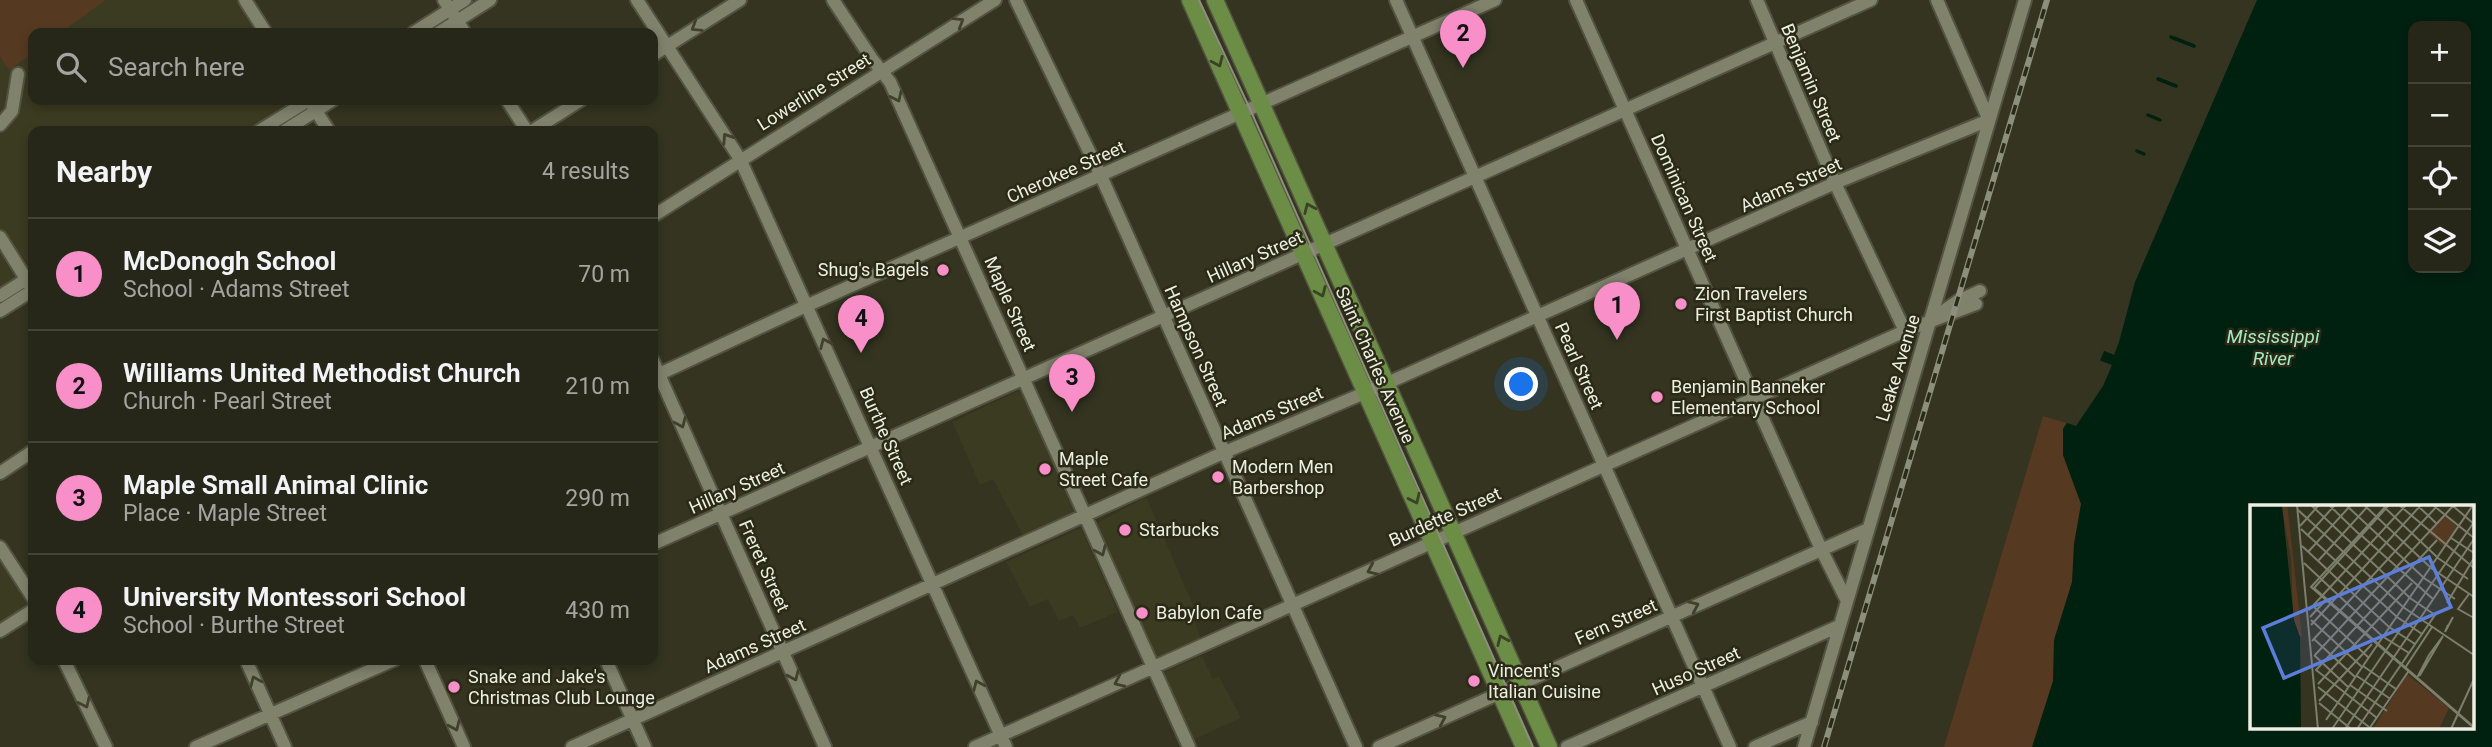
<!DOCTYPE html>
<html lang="en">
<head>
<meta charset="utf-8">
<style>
	body { margin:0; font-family:Roboto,sans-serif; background:#2f2f22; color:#f1f3f6 }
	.controls { position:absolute; right:21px; top:21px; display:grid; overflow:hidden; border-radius:14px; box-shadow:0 4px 10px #0003 }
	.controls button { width:63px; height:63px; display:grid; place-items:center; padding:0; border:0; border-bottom:2px solid #434438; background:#272719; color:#f1f3f6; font:35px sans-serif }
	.you { position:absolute; left:1522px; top:385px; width:24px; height:24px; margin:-18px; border:5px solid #fff; border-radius:50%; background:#1a73e8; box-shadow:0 0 0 10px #1a73e833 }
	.badge { display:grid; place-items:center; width:46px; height:46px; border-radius:50%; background:#f98fc9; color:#111; font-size:23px; font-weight:700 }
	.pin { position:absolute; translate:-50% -58px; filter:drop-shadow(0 2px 4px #0008) }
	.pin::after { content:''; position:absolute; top:37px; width:24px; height:21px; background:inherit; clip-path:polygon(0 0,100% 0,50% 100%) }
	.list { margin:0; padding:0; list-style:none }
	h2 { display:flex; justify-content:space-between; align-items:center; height:91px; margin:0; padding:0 28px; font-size:30px }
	h2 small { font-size:23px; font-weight:400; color:#a4a5a2 }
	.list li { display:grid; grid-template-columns:46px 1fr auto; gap:21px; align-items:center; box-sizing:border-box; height:112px; padding:0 28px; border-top:2px solid #434438 }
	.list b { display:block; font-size:26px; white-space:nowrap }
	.list p { margin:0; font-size:23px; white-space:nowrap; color:#a4a5a2 }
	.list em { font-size:23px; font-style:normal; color:#a4a5a2 }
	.icon { flex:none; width:38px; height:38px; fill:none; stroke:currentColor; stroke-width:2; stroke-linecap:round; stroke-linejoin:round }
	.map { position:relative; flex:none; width:2492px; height:747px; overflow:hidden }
	.search { position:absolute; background:#272719; box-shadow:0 4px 10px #0003; left:28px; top:28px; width:630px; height:77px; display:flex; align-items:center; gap:18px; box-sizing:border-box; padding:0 24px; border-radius:14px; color:#a4a5a2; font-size:26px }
	.panel { position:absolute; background:#272719; box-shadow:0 4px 10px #0003; left:28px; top:126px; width:630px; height:539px; border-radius:14px }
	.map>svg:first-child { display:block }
</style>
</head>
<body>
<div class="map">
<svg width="2492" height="747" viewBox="0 0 2492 747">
	<rect width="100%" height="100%" fill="#343421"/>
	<path fill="#3b3b21" d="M 0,0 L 245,0 L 266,33 L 33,33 L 33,100 L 309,100 L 259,131 L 33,131 L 33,275 L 0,295 Z
		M 1018,391 L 1022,395 L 1035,422 L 1076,516 L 1024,538 L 993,479 L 980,485 L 952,422 Z
		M 1146,497 L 1194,607 L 1198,618 L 1195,622 L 1201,640 L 1158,660 L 1154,656 L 1097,523 Z
		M 1081,528 L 1118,612 L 1080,628 L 1073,615 L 1059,621 L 1048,599 L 1030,607 L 1006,562 Z
		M 0,547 L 33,598 L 33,610 L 0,631 Z
		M 1202,656 L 1213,679 L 1219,676 L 1241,718 L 1190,741 L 1165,675 L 1167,671 Z"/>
	<path fill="#553920" d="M 0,0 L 106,0 L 60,33 L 33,33 L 33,53 L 9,70 L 0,57 Z
		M 2043,416 L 2076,426 L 2098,494 L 2060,661 L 2034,747 L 1944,747 Z"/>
	<path fill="#002010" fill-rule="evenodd" d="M 2247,0 L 2492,0 L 2492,747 L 2032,747 L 2053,681 L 2054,640 L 2072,582 L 2074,544 L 2081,504 L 2063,455 L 2063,429 L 2089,388 ZM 2413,26 L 2466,26 L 2466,268 L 2413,268 ZM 2252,507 L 2473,507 L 2473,728 L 2252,728 Z"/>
	<path fill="#343421" d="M 2243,0 L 2257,0 L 2135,282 L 2119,342 L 2114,355 L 2112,354 L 2100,349 L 2131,252 Z
		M 2096,359 L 2112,365 L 2103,386 L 2076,426 L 2064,422 L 2073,413 Z"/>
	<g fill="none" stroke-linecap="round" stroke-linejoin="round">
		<path stroke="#002010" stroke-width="3.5" d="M 2171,37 L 2194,46
			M 2158,79 L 2176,86
			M 2148,115 L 2160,120
			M 2137,151 L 2144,154"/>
		<g stroke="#535341" stroke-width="16">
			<path id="minor" d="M 245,0 L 266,33
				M 444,0 L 465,33
				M 637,0 L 740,159 L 1006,747
				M 833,0 L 872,59 L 890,82 L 1189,747
				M 1016,0 L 1101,176 L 1356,747
				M 1396,0 L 1730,747
				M 1576,0 L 1821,549 L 1847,601
				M 1757,0 L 1835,183 L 1905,331
				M 1937,0 L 1989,120
				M 413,33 L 465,0
				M 438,33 L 490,0
				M 653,55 L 740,0
				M 507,100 L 527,131
				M 312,105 L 329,131
				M 0,125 L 12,111 L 18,74
				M 259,131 L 309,100
				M 284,131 L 333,100
				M 532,131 L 581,100
				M 653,216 L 995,0
				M 0,237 L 33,290
				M 0,296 L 33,275
				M 1945,310 L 1958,301 L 1980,291
				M 0,311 L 33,290
				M 653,361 L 825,747
				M 653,377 L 808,305 L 1495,0
				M 0,473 L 33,451
				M 653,544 L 1871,0
				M 0,547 L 33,598
				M 0,631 L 33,610
				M 64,660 L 106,747
				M 246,660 L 285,747
				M 425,660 L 464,747
				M 606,660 L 645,747
				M 196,747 L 394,660
				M 572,747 L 1225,452 L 1374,389 L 1835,183 L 1989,120
				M 975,747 L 1905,331 L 1976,304
				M 1379,747 L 1868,529
				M 1567,747 L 1839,626
				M 1755,747 L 1812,722
				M 1804,747 L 2025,0"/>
		</g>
		<g stroke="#535341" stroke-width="19">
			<path id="major" d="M 1190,0 L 1524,747
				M 1215,0 L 1549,747"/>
		</g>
		<use href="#minor" stroke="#81826c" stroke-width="12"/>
		<use href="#major" stroke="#6b8d46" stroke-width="16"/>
		<path stroke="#8e8e7e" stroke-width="2" d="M 1199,0 L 1250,109 L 1533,747"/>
		<g stroke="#8e8e7e" stroke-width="6">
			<path id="rail" d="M 1824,747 L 2047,0"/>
		</g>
		<use href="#rail" stroke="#2a2a17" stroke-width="3.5" stroke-dasharray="10" stroke-linecap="butt"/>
	</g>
	<defs><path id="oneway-chevron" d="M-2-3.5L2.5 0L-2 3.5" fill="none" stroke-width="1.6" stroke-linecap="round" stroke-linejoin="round" transform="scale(1.75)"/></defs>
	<g stroke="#40402c">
		<use href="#oneway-chevron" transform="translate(959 22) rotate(-32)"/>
		<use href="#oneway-chevron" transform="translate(696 27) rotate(148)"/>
		<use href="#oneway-chevron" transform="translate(897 97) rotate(65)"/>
		<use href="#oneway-chevron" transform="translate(727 138) rotate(-123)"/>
		<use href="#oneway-chevron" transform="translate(825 343) rotate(-114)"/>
		<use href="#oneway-chevron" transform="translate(681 423) rotate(66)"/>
		<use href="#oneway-chevron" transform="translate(1101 551) rotate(66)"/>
		<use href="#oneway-chevron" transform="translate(1372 570) rotate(156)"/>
		<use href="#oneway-chevron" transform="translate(1694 606) rotate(-24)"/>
		<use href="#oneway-chevron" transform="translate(794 676) rotate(66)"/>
		<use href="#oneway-chevron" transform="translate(255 681) rotate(-114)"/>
		<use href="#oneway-chevron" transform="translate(1119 682) rotate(156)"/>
		<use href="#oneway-chevron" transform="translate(978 685) rotate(-114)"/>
		<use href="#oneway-chevron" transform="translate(85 703) rotate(65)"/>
		<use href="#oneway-chevron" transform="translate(1441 719) rotate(-24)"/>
		<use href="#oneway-chevron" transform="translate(455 726) rotate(66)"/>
	</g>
	<g stroke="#3a4323">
		<use href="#oneway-chevron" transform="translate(1218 62) rotate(66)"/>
		<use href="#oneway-chevron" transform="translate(1309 208) rotate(-114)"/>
		<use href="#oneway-chevron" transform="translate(1321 292) rotate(66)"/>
		<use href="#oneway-chevron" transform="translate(1415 499) rotate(65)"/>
		<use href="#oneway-chevron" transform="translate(1502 640) rotate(-114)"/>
	</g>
	<g fill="#f98fc9" stroke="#2a2a17" stroke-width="2.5">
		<circle cx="943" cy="270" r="7"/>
		<circle cx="1681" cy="304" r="7"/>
		<circle cx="1657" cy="397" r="7"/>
		<circle cx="1045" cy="469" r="7"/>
		<circle cx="1218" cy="477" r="7"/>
		<circle cx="1125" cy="530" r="7"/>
		<circle cx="1142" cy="613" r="7"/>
		<circle cx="1474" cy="681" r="7"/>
		<circle cx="454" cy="687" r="7"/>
	</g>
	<g text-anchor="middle" stroke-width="5" stroke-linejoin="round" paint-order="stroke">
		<g font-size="18" fill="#eeeee2" stroke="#2a2a17">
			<text transform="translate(1811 83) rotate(67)" y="6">Benjamin Street</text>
			<text transform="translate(814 92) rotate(-32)" y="6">Lowerline Street</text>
			<text transform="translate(1066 172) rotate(-24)" y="6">Cherokee Street</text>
			<text transform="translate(1791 185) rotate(-24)" y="6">Adams Street</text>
			<text transform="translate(1684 198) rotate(66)" y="6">Dominican Street</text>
			<text transform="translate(1255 257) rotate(-24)" y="6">Hillary Street</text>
			<text transform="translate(1010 304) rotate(66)" y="6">Maple Street</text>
			<text transform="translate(1196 346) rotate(66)" y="6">Hampson Street</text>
			<text transform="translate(1375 365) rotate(66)" y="6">Saint Charles Avenue</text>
			<text transform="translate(1579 366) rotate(66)" y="6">Pearl Street</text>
			<text transform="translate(1898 368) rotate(-73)" y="6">Leake Avenue</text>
			<text transform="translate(1272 413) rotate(-23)" y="6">Adams Street</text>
			<text transform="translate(886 436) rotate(66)" y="6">Burthe Street</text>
			<text transform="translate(737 488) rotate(-24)" y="6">Hillary Street</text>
			<text transform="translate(1445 517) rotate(-24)" y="6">Burdette Street</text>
			<text transform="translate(764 566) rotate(66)" y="6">Freret Street</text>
			<text transform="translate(1616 622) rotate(-24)" y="6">Fern Street</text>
			<text transform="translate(755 646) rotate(-24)" y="6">Adams Street</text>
			<text transform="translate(1696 671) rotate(-24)" y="6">Huso Street</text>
		</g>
		<g font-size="18" fill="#eeeee2" stroke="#2a2a17" text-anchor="start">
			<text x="929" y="276" text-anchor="end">Shug's Bagels</text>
			<text x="1695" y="300">Zion Travelers<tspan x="1695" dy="21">First Baptist Church</tspan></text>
			<text x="1671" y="393">Benjamin Banneker<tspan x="1671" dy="21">Elementary School</tspan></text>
			<text x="1059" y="465">Maple<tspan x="1059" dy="21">Street Cafe</tspan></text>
			<text x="1232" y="473">Modern Men<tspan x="1232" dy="21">Barbershop</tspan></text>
			<text x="1139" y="536">Starbucks</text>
			<text x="1156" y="619">Babylon Cafe</text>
			<text x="1488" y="677">Vincent's<tspan x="1488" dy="21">Italian Cuisine</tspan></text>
			<text x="468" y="683">Snake and Jake's<tspan x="468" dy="21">Christmas Club Lounge</tspan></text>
		</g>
		<g font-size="19" font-style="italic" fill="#a3eac0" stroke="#2a2a17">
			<text x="2273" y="343">Mississippi<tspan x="2273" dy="22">River</tspan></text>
		</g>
	</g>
	<g transform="translate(2250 505)">
		<rect width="224" height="224" fill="#343421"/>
		<path d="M 31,0 L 37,0 L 38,6 L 52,132 L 46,129 L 43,111 L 41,53 ZM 195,10 L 208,23 L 194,42 L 178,28 ZM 157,169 L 199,203 L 189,224 L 123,224 Z" fill="#553920"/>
		<path d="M 0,0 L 32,0 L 44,115 L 50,132 L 51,224 L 0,224 Z" fill="#002010"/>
		<path fill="none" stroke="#7e7e6e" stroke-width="2" d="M 47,0 L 68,224M 61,0 L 160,93 L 185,110 L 107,224M 79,0 L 110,30M 96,0 L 174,73 L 205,94M 114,0 L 181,63 L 224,92M 132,0 L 188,53 L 218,74M 137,0 L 61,82 L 224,223M 139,0 L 64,83 L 224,222M 149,0 L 224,63M 167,0 L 187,19M 184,1 L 224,33M 203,1 L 224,19M 48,5 L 153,102 L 224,150M 50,21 L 69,0M 51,24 L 147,112 L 172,129M 57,31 L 85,0M 112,31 L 183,94M 201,33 L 224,48M 52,41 L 139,122 L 165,139M 58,47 L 101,0M 68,56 L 119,0M 54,58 L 132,131 L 159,148M 219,89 L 208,104 L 224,113M 197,98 L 224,53M 63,101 L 119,153M 59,105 L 156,0M 60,112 L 75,96M 61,115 L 112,162M 61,120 L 171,0M 198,120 L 195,127 L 203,112M 193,131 L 170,170 L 168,171 L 179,150 ZM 64,134 L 105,172M 62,136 L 188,0M 64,150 L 98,182M 65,150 L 204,0M 113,161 L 146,184M 155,163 L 182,122M 107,171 L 139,193M 68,179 L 162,78M 100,180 L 137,206M 68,182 L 119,222M 69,196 L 122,139M 69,198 L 101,224M 127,213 L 66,165 L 187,35M 76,215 L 223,0M 82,224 L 224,17M 95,224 L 224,34M 119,224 L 158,167M 201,224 L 224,174"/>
		<path fill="#5c7edb" fill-opacity="0.15" stroke="#5c7edb" stroke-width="3.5" d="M 179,52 L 201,102 L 34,173 L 13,123 Z"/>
		<rect width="224" height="224" fill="none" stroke="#eeeee2" stroke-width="3.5"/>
	</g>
</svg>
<div class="controls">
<button>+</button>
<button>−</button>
<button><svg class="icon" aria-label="locate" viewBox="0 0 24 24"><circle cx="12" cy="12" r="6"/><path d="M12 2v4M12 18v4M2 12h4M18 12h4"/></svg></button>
<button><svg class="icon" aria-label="layers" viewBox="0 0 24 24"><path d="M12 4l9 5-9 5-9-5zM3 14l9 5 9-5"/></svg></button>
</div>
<div class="you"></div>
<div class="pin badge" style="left:1617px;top:340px">1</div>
<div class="pin badge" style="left:1463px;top:68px">2</div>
<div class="pin badge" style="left:1072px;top:412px">3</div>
<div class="pin badge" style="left:861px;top:353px">4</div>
<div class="search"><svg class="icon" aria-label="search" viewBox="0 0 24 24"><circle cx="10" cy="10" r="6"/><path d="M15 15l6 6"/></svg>Search here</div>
<section class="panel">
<h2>Nearby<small>4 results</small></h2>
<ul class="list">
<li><span class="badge">1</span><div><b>McDonogh School</b><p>School · Adams Street</p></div><em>70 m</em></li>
<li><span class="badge">2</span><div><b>Williams United Methodist Church</b><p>Church · Pearl Street</p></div><em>210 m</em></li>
<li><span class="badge">3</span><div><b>Maple Small Animal Clinic</b><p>Place · Maple Street</p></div><em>290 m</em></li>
<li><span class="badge">4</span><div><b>University Montessori School</b><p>School · Burthe Street</p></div><em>430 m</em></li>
</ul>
</section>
</div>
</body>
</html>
